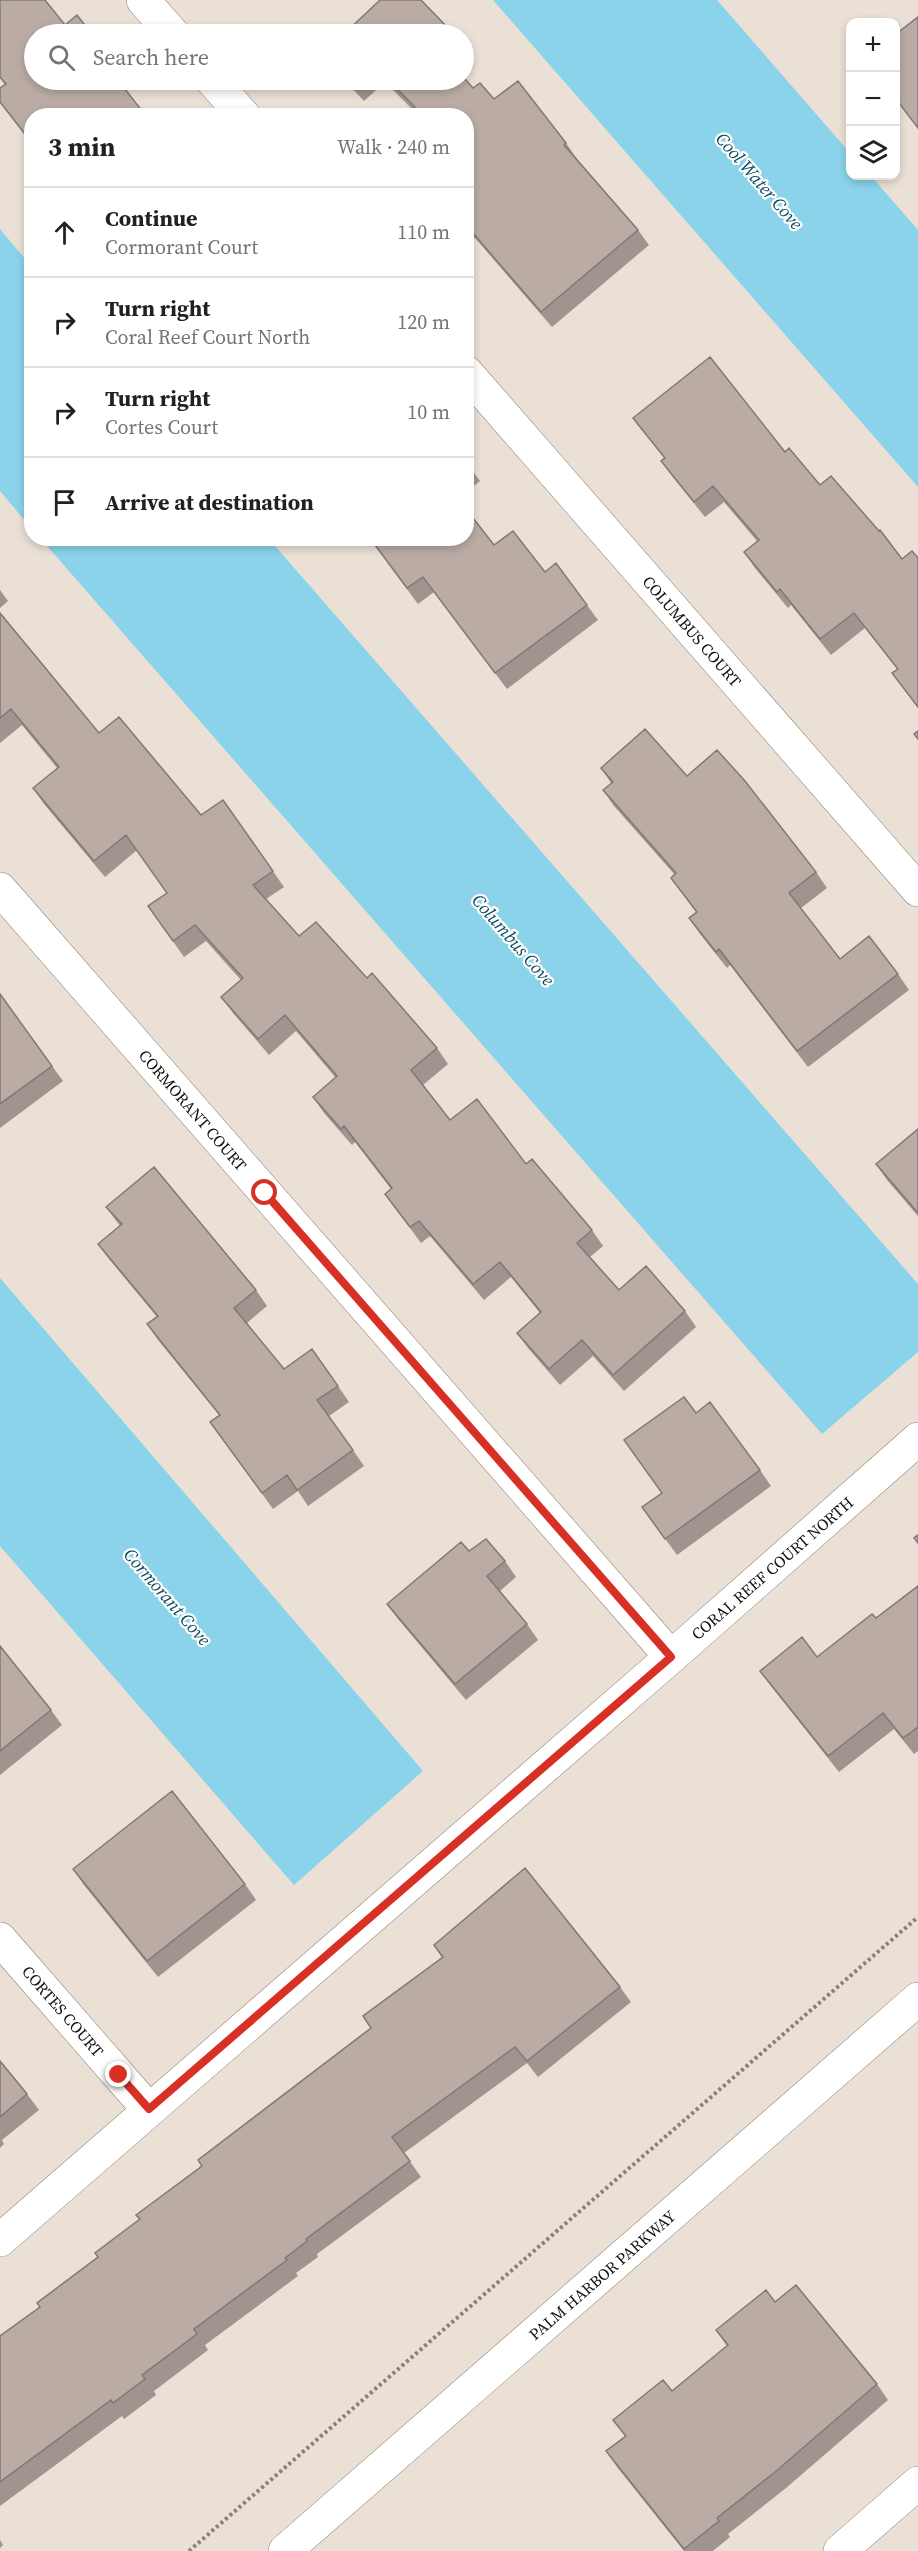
<!DOCTYPE html>
<html lang="en">
<head>
<meta charset="utf-8">
<style>
	body { margin:0; font-family:"Source Serif 4",serif; background:#f6f6f6; color:#202124 }
	.controls { position:absolute; right:18px; top:18px; display:grid; overflow:hidden; border-radius:12px; box-shadow:0 3px 9px #0003 }
	.controls button { width:54px; height:54px; display:grid; place-items:center; padding:0; border:0; border-bottom:2px solid #e0e0e0; background:#fff; color:#202124; font:30px sans-serif }
	.stop { position:absolute; width:18px; height:18px; margin:-14px; border:4px solid #d93025; border-radius:50%; background:#fff }
	.stop.end { background:#d93025; border-color:#fff; box-shadow:0 2px 6px #0008 }
	.list { margin:0; padding:0; list-style:none }
	h2 { display:flex; justify-content:space-between; align-items:center; height:78px; margin:0; padding:0 24px; font-size:26px }
	h2 small { font-size:20px; font-weight:400; color:#757577 }
	.list li { display:grid; grid-template-columns:39px 1fr auto; gap:18px; align-items:center; box-sizing:border-box; height:90px; padding:0 24px; border-top:2px solid #e0e0e0 }
	.list b { display:block; font-size:22px; white-space:nowrap }
	.list p { margin:0; font-size:20px; white-space:nowrap; color:#757577 }
	.list em { font-size:20px; font-style:normal; color:#757577 }
	.icon { flex:none; width:33px; height:33px; fill:none; stroke:currentColor; stroke-width:2; stroke-linecap:round; stroke-linejoin:round }
	.map { position:relative; flex:none; width:918px; height:2551px; overflow:hidden }
	.search { position:absolute; background:#fff; box-shadow:0 3px 9px #0003; left:24px; top:24px; width:450px; height:66px; display:flex; align-items:center; gap:15px; box-sizing:border-box; padding:0 21px; border-radius:33px; color:#757577; font-size:22px }
	.panel { position:absolute; background:#fff; box-shadow:0 3px 9px #0003; left:24px; top:108px; width:450px; height:438px; border-radius:24px }
	.map>svg:first-child { display:block }
</style>
</head>
<body>
<div class="map">
<svg width="918" height="2551" viewBox="0 0 918 2551">
	<rect width="100%" height="100%" fill="#ebe0d5"/>
	<path fill="#8bd3eb" d="M 493,0 L 717,0 L 850,153 L 850,176 L 871,176 L 918,230 L 918,487 Z
		M 0,229 L 31,266 L 31,528 L 0,491 Z
		M 41,539 L 269,539 L 918,1284 L 918,1352 L 822,1434 Z
		M 0,1278 L 423,1771 L 294,1885 L 0,1546 Z"/>
	<g fill="none" stroke-linecap="round" stroke-linejoin="round">
		<g stroke="#8b8077" stroke-width="34">
			<path id="minor" d="M 143,0 L 173,34
				M 212,80 L 244,116
				M 466,372 L 918,890
				M 0,889 L 671,1657
				M 0,1939 L 149,2110
				M 0,2240 L 671,1657 L 918,1439
				M 840,2551 L 918,2483"/>
		</g>
		<g stroke="#8b8077" stroke-width="34">
			<path id="tertiary" d="M 285,2551 L 918,1999"/>
		</g>
		<path stroke="#898179" stroke-width="4" stroke-dasharray="3 3" stroke-linecap="butt" d="M 189,2551 L 918,1917"/>
		<use href="#minor" stroke="#fff" stroke-width="33"/>
		<use href="#tertiary" stroke="#fff" stroke-width="33"/>
	</g>
	<path fill="#a0948e" d="M 0,0 L 32,116 L 32,144 L 0,102 L 5,85 L 0,78 Z
		M 450,30 L 453,34 L 344,34 Z
		M 344,80 L 464,80 L 473,88 L 494,99 L 566,143 L 577,159 L 638,230 L 649,245 L 552,327 L 475,238 L 470,241 L 466,236 L 466,116 L 419,116 L 385,82 L 364,101 Z
		M 633,418 L 785,452 L 902,559 L 918,558 L 918,708 L 892,673 L 897,669 L 865,628 L 831,655 L 791,605 L 788,608 L 755,568 L 744,552 L 757,541 L 724,502 L 705,517 L 672,476 L 661,461 L 664,458 Z
		M 466,462 L 480,481 L 466,492 Z
		M 369,538 L 466,538 L 494,545 L 545,572 L 587,605 L 598,620 L 507,689 L 434,592 L 418,604 Z
		M 0,590 L 8,601 L 0,608 Z
		M 0,613 L 99,733 L 201,815 L 223,800 L 284,887 L 266,899 L 299,936 L 367,978 L 437,1048 L 448,1064 L 423,1085 L 450,1120 L 526,1164 L 592,1230 L 603,1246 L 590,1257 L 619,1290 L 685,1311 L 696,1327 L 624,1391 L 593,1356 L 560,1385 L 528,1348 L 517,1333 L 540,1313 L 511,1277 L 484,1300 L 430,1236 L 421,1243 L 385,1194 L 391,1189 L 355,1142 L 352,1145 L 324,1113 L 313,1097 L 336,1078 L 296,1031 L 269,1055 L 233,1013 L 221,997 L 241,980 L 206,941 L 184,957 L 148,906 L 167,893 L 137,850 L 105,877 L 44,804 L 33,788 L 57,768 L 22,725 L 0,743 Z
		M 601,768 L 687,776 L 816,872 L 827,888 L 801,908 L 840,959 L 898,974 L 909,990 L 808,1067 L 730,965 L 727,968 L 700,934 L 689,918 L 696,912 L 671,878 L 675,875 L 614,806 L 603,790 L 611,783 Z
		M 0,994 L 63,1081 L 0,1128 Z
		M 918,1129 L 918,1216 L 887,1180 L 876,1164 Z
		M 106,1207 L 256,1290 L 267,1306 L 247,1323 L 284,1369 L 338,1386 L 349,1402 L 329,1416 L 364,1466 L 308,1506 L 298,1491 L 273,1509 L 210,1422 L 219,1415 L 158,1340 L 147,1324 L 157,1317 L 109,1259 L 98,1244 L 120,1226 Z
		M 696,1413 L 760,1470 L 771,1486 L 677,1555 L 642,1507 L 662,1493 Z
		M 469,1551 L 505,1561 L 516,1577 L 500,1591 L 527,1624 L 538,1640 L 466,1700 L 398,1619 L 387,1604 Z
		M 918,1586 L 918,1751 L 914,1754 L 894,1729 L 839,1772 L 771,1686 L 760,1671 L 817,1657 L 876,1618 Z
		M 0,1646 L 51,1710 L 62,1725 L 0,1775 Z
		M 73,1869 L 245,1884 L 256,1900 L 158,1977 L 84,1885 Z
		M 434,1945 L 620,1987 L 631,2002 L 538,2077 L 527,2063 L 404,2153 L 421,2177 L 317,2254 L 318,2257 L 296,2273 L 298,2276 L 205,2345 L 208,2350 L 154,2391 L 156,2395 L 124,2419 L 122,2416 L 0,2506 L 0,2336 L 40,2307 L 98,2257 L 139,2219 L 202,2166 L 371,2028 L 442,1958 Z
		M 0,2061 L 27,2094 L 39,2110 L 2,2140 L 4,2144 L 0,2148 Z
		M 775,2302 L 877,2384 L 888,2400 L 786,2488 L 728,2534 L 730,2537 L 713,2551 L 684,2551 L 617,2467 L 606,2451 L 625,2436 L 613,2420 L 672,2391 L 727,2346 L 716,2330 Z
		M 0,2540 L 3,2545 L 0,2548 Z"/>
	<path fill="#baaca5" stroke="#827874" stroke-width="1.5" d="M 0,0 L 45,0 L 65,25 L 77,15 L 92,34 L 34,34 L 34,80 L 118,80 L 146,116 L 32,116 L 32,143 L 0,102 L 0,88 L 6,84 L 0,77 Z
		M 380,0 L 421,0 L 450,30 L 446,34 L 344,34 Z
		M 918,17 L 918,128 L 896,99 L 896,34 Z
		M 464,78 L 473,88 L 480,83 L 494,99 L 518,81 L 566,143 L 564,145 L 638,230 L 541,312 L 466,225 L 466,116 L 421,116 L 413,105 L 388,80 L 464,80 Z
		M 348,80 L 360,80 L 353,85 Z
		M 710,357 L 785,452 L 789,448 L 820,485 L 831,476 L 879,531 L 880,530 L 902,559 L 912,551 L 918,558 L 918,707 L 892,673 L 898,669 L 854,613 L 820,639 L 780,589 L 777,592 L 744,552 L 759,540 L 713,486 L 694,502 L 661,461 L 665,458 L 633,418 Z
		M 466,509 L 494,545 L 513,531 L 545,572 L 556,563 L 587,605 L 495,673 L 423,577 L 407,588 L 370,538 L 466,538 Z
		M 0,613 L 99,733 L 119,717 L 201,815 L 223,800 L 273,871 L 253,885 L 299,936 L 316,922 L 367,978 L 372,973 L 437,1048 L 411,1070 L 450,1120 L 477,1099 L 526,1164 L 532,1159 L 592,1230 L 577,1243 L 619,1290 L 646,1266 L 685,1311 L 613,1375 L 582,1340 L 549,1369 L 517,1333 L 541,1312 L 500,1262 L 473,1284 L 419,1221 L 410,1227 L 385,1194 L 392,1188 L 344,1126 L 341,1129 L 313,1097 L 337,1076 L 285,1015 L 258,1039 L 221,997 L 243,978 L 195,925 L 173,941 L 148,906 L 167,893 L 126,835 L 94,861 L 33,788 L 59,767 L 11,709 L 0,718 Z
		M 645,729 L 687,776 L 717,750 L 745,781 L 816,872 L 789,893 L 840,959 L 869,936 L 898,974 L 797,1051 L 719,949 L 716,952 L 689,918 L 697,912 L 671,878 L 676,873 L 603,790 L 613,782 L 601,768 Z
		M 918,731 L 918,739 L 914,734 Z
		M 0,994 L 52,1066 L 0,1104 Z
		M 918,1129 L 918,1213 L 876,1164 Z
		M 154,1167 L 256,1290 L 234,1308 L 284,1369 L 312,1349 L 338,1386 L 317,1400 L 353,1450 L 297,1490 L 287,1475 L 262,1493 L 210,1422 L 220,1415 L 147,1324 L 158,1316 L 98,1244 L 122,1224 L 106,1207 Z
		M 684,1397 L 696,1413 L 710,1402 L 760,1470 L 665,1539 L 642,1507 L 662,1493 L 624,1440 Z
		M 918,1535 L 918,1543 L 914,1538 Z
		M 486,1539 L 505,1561 L 487,1576 L 527,1624 L 455,1684 L 387,1604 L 461,1542 L 469,1551 Z
		M 918,1586 L 918,1727 L 903,1738 L 883,1713 L 828,1756 L 760,1671 L 802,1637 L 817,1657 L 872,1614 L 876,1618 Z
		M 0,1646 L 51,1710 L 0,1751 Z
		M 172,1791 L 245,1884 L 147,1961 L 73,1869 Z
		M 525,1868 L 620,1987 L 527,2061 L 515,2047 L 392,2137 L 410,2161 L 306,2239 L 307,2241 L 285,2258 L 287,2260 L 194,2329 L 197,2334 L 142,2375 L 145,2379 L 113,2403 L 111,2400 L 0,2482 L 0,2336 L 40,2307 L 37,2303 L 98,2257 L 95,2253 L 140,2219 L 136,2215 L 202,2166 L 198,2160 L 371,2028 L 363,2016 L 443,1957 L 434,1945 Z
		M 0,2061 L 27,2094 L 0,2117 Z
		M 796,2285 L 877,2384 L 775,2472 L 717,2518 L 719,2521 L 684,2549 L 606,2451 L 626,2436 L 613,2420 L 663,2380 L 672,2391 L 728,2345 L 716,2330 L 766,2290 L 775,2302 Z"/>
	<g fill="none" stroke-linecap="round" stroke-linejoin="round">
		<path stroke="#d93025" stroke-width="8" d="M 119,2075 L 149,2109 L 671,1657 L 265,1193"/>
	</g>
	<g text-anchor="middle" stroke-width="4.5" stroke-linejoin="round" paint-order="stroke">
		<g font-size="16" fill="#17130f" stroke="#fff">
			<text transform="translate(692 631) rotate(49)" y="6">COLUMBUS COURT</text>
			<text transform="translate(193 1110) rotate(49)" y="6">CORMORANT COURT</text>
			<text transform="translate(772 1568) rotate(-41)" y="6">CORAL REEF COURT NORTH</text>
			<text transform="translate(63 2011) rotate(49)" y="6">CORTES COURT</text>
			<text transform="translate(602 2275) rotate(-41)" y="6">PALM HARBOR PARKWAY</text>
		</g>
		<g font-size="18" font-style="italic" fill="#0b4b5b" stroke="#fff">
			<text transform="translate(759 181) rotate(49)" y="6">Cool Water Cove</text>
			<text transform="translate(513 940) rotate(49)" y="6">Columbus Cove</text>
			<text transform="translate(167 1597) rotate(49)" y="6">Cormorant Cove</text>
		</g>
	</g>
</svg>
<div class="controls">
<button>+</button>
<button>−</button>
<button><svg class="icon" aria-label="layers" viewBox="0 0 24 24"><path d="M12 4l9 5-9 5-9-5zM3 14l9 5 9-5"/></svg></button>
</div>
<div class="stop" style="left:265px;top:1193px"></div>
<div class="stop end" style="left:119px;top:2075px"></div>
<div class="search"><svg class="icon" aria-label="search" viewBox="0 0 24 24"><circle cx="10" cy="10" r="6"/><path d="M15 15l6 6"/></svg>Search here</div>
<section class="panel">
<h2>3 min<small>Walk · 240 m</small></h2>
<ul class="list">
<li><svg class="icon" aria-label="ahead" viewBox="0 0 24 24"><path d="M12 20V5M6 11l6-6 6 6"/></svg><div><b>Continue</b><p>Cormorant Court</p></div><em>110 m</em></li>
<li><svg class="icon" aria-label="right" viewBox="0 0 24 24"><path d="M7 20v-9h11M14 6l5 5-5 5"/></svg><div><b>Turn right</b><p>Coral Reef Court North</p></div><em>120 m</em></li>
<li><svg class="icon" aria-label="right" viewBox="0 0 24 24"><path d="M7 20v-9h11M14 6l5 5-5 5"/></svg><div><b>Turn right</b><p>Cortes Court</p></div><em>10 m</em></li>
<li><svg class="icon" aria-label="arrive" viewBox="0 0 24 24"><path d="M6 21V4h12l-3 4 3 4H6"/></svg><div><b>Arrive at destination</b></div></li>
</ul>
</section>
</div>
</body>
</html>
